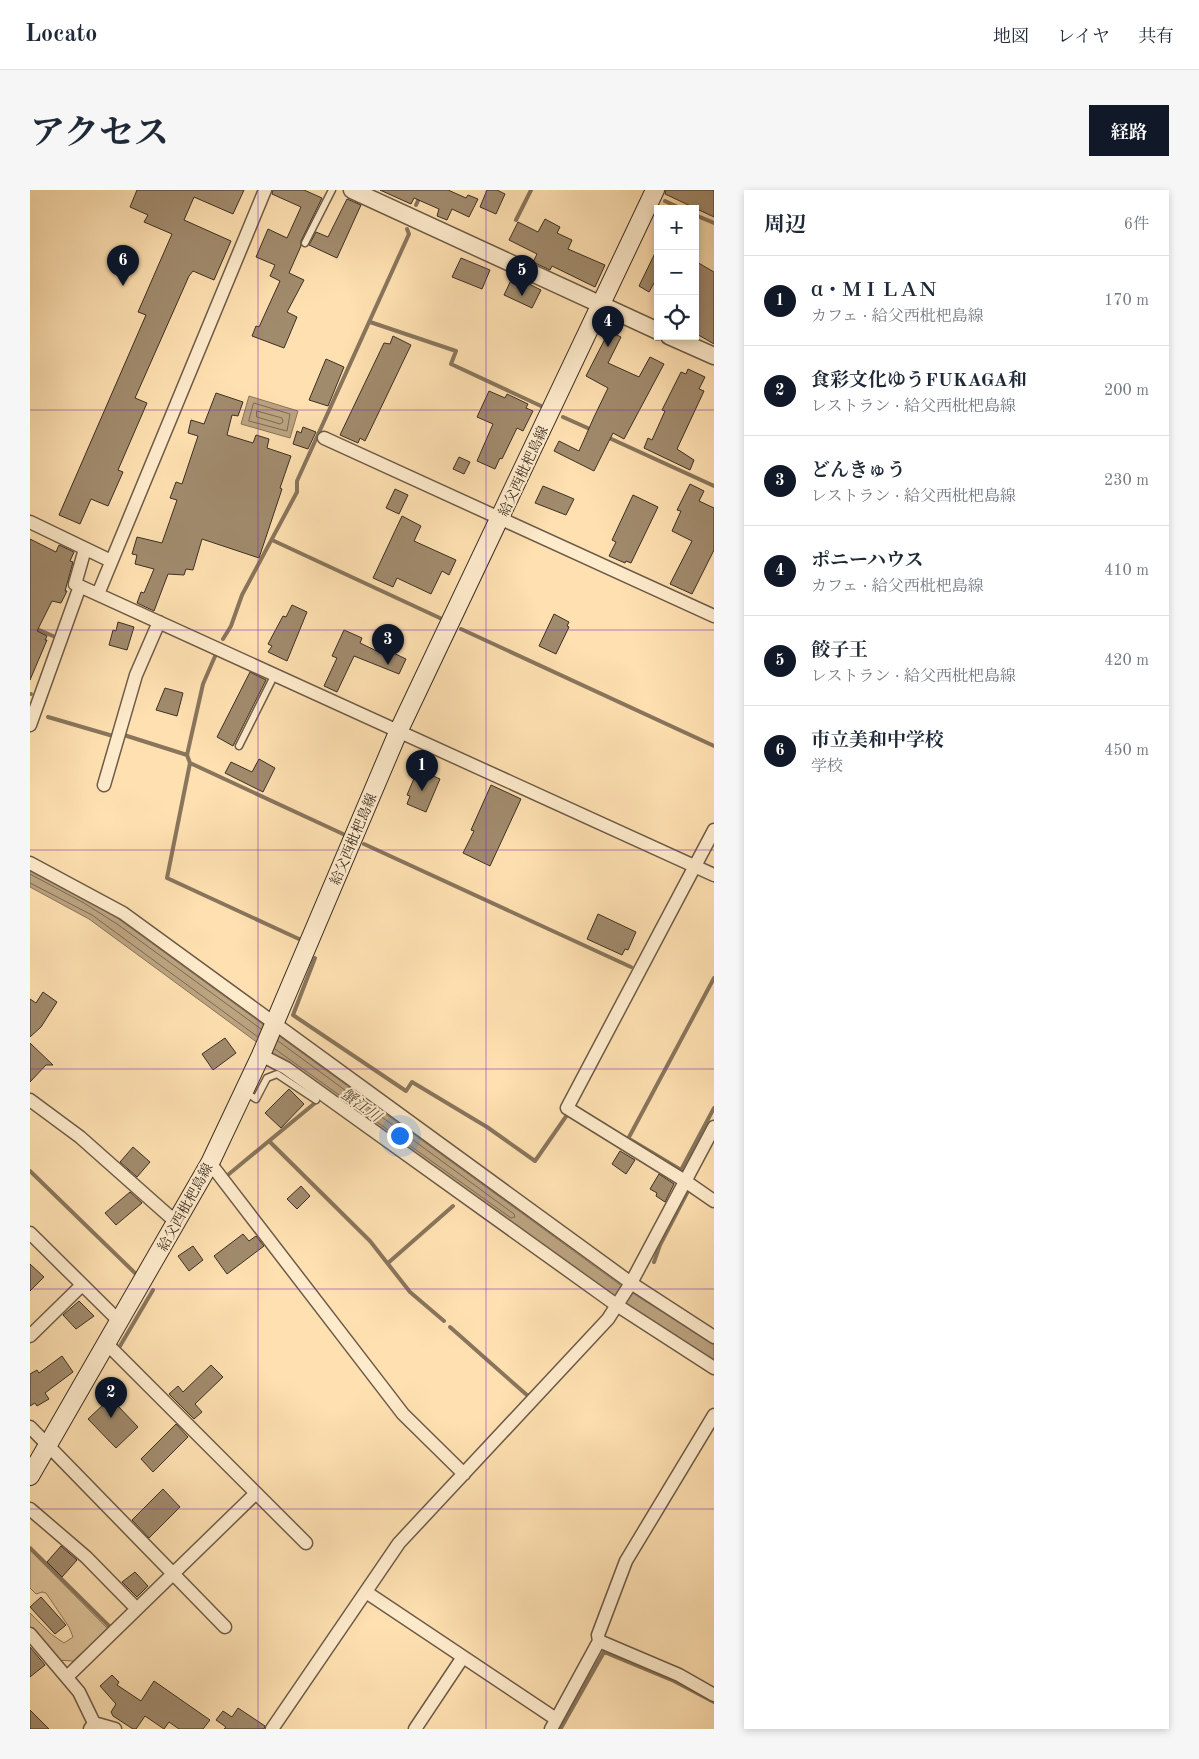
<!DOCTYPE html>
<html lang="ja">
<head>
<meta charset="utf-8">
<style>
	body { margin:0; font-family:"Old Standard TT","Noto Serif JP",serif; background:#f6f6f7; color:#1f2937 }
	.controls { position:absolute; right:15px; top:15px; display:grid; overflow:hidden; border-radius:0px; box-shadow:0 2px 8px #0003 }
	.controls button { width:45px; height:45px; display:grid; place-items:center; padding:0; border:0; border-bottom:1px solid #e0e1e3; background:#fff; color:#1f2937; font:25px sans-serif }
	.you { position:absolute; left:369px; top:945px; width:18px; height:18px; margin:-12px; border:4px solid #fff; border-radius:50%; background:#1a73e8; box-shadow:0 0 0 8px #1a73e833 }
	.badge { display:grid; place-items:center; width:32px; height:32px; border-radius:50%; background:#111827; color:#fff; font-size:16px; font-weight:700 }
	.pin { position:absolute; translate:-50% -41px; filter:drop-shadow(0 1px 2px #0008) }
	.pin::after { content:''; position:absolute; top:26px; width:18px; height:15px; background:inherit; clip-path:polygon(0 0,100% 0,50% 100%) }
	.list { margin:0; padding:0; list-style:none }
	h2 { display:flex; justify-content:space-between; align-items:center; height:65px; margin:0; padding:0 20px; font-size:21px }
	h2 small { font-size:16px; font-weight:400; color:#747a83 }
	.list li { display:grid; grid-template-columns:32px 1fr auto; gap:15px; align-items:center; box-sizing:border-box; height:90px; padding:0 20px; border-top:1px solid #e0e1e3 }
	.list b { display:block; font-size:19px; white-space:nowrap }
	.list p { margin:0; font-size:16px; white-space:nowrap; color:#747a83 }
	.list em { font-size:16px; font-style:normal; color:#747a83 }
	.icon { flex:none; width:28px; height:28px; fill:none; stroke:currentColor; stroke-width:2; stroke-linecap:round; stroke-linejoin:round }
	.map { position:relative; flex:none; width:684px; height:1539px; overflow:hidden; border-radius:0px }
	header { display:flex; align-items:center; gap:30px; box-sizing:border-box; height:70px; padding:0 25px; background:#fff; border-bottom:1px solid #e0e1e3 }
	header strong { font-size:24px }
	nav { display:flex; gap:28px; margin-inline-start:auto; font-size:18px }
	.intro { display:flex; align-items:center; justify-content:space-between; box-sizing:border-box; height:120px; padding:0 30px }
	h1 { margin:0; font-size:35px }
	.button { padding:12px 22px; border-radius:0px; background:#111827; color:#fff; font-size:18px; font-weight:700 }
	main { display:flex; gap:30px; padding:0 30px }
	aside { flex:1; background:#fff; border-radius:0px; box-shadow:0 2px 8px #0003 }
	.map>svg:first-child { display:block }
</style>
</head>
<body>
<header>
<strong>Locato</strong>
<nav><a>地図</a><a>レイヤ</a><a>共有</a></nav>
</header>
<div class="intro"><h1>アクセス</h1><a class="button">経路</a></div>
<main>
<div class="map">
<svg width="684" height="1539" viewBox="0 0 684 1539">
	<rect width="100%" height="100%" fill="#fee0b1"/>
	<filter id="stains"><feTurbulence type="fractalNoise" baseFrequency=".004" numOctaves="4"/><feColorMatrix values="0 0 0 0 .2 0 0 0 0 .09 0 0 0 0 .02 0 0 0 .5 -.17"/></filter>
	<radialGradient id="worn" r=".72"><stop offset=".6" stop-color="#630" stop-opacity="0"/><stop offset="1" stop-color="#630" stop-opacity=".3"/></radialGradient>
	<path fill="#ddc299" stroke="#8d785e" d="M 0,1360 L 78,1439 L 43,1471 L 27,1470 L 0,1438 L 0,1423 L 21,1444 L 34,1453 L 43,1447 L 39,1437 L 16,1403 L 12,1402 L 6,1404 L 0,1398 Z"/>
	<path fill="#bca481" stroke="#89755c" d="M 219,206 L 268,221 L 260,248 L 211,234 Z
		M 0,678 L 57,708 L 90,730 L 593,1097 L 684,1155 L 684,1173 L 593,1114 L 232,856 L 59,729 L 0,697 Z"/>
	<g fill="none" stroke-linecap="round" stroke-linejoin="round">
		<path stroke="#7c6a52" stroke-width="1" d="M 224,213 L 260,224 L 257,241 L 219,231 Z
			M 227,221 L 252,228 L 253,232 L 250,234 L 227,227 Z
			M 0,684 L 54,713 L 87,734 L 231,839
			M 0,693 L 62,725 L 228,847
			M 245,859 L 481,1028 L 485,1027 L 484,1024 L 248,851"/>
		<path stroke="#89755c" stroke-width="4" d="M 635,11 L 652,19
			M 386,15 L 393,0
			M 665,25 L 684,33
			M 486,30 L 501,0
			M 340,132 L 426,161 L 421,174 L 511,216
			M 533,227 L 562,240
			M 577,247 L 684,296
			M 242,350 L 412,429
			M 0,436 L 23,446
			M 431,439 L 684,556
			M 193,449 L 201,436 L 212,405 L 267,302 L 267,291 L 379,44 L 377,39
			M 0,504 L 1,504
			M 18,527 L 83,546
			M 94,545 L 157,565 L 160,573 L 313,644
			M 157,565 L 173,494 L 186,464
			M 160,573 L 137,688 L 269,749
			M 334,654 L 601,777
			M 285,768 L 263,825 L 376,901 L 382,892 L 457,937 L 505,971 L 537,925
			M 598,949 L 684,788
			M 601,950 L 651,980 L 684,918
			M 239,951 L 340,1051 L 380,1102 L 414,1131
			M 0,981 L 107,1085
			M 199,984 L 285,913
			M 624,1072 L 630,1055 L 658,1001
			M 358,1073 L 423,1016
			M 420,1137 L 498,1206 L 501,1204
			M 90,1156 L 123,1100
			M 0,1358 L 81,1438
			M 531,1538 L 574,1462 L 644,1491 L 684,1512"/>
	</g>
	<path fill="#a18b6d" stroke="#3d2f24" d="M 107,0 L 214,0 L 203,24 L 164,7 L 154,30 L 201,51 L 184,90 L 163,81 L 159,86 L 105,208 L 117,213 L 88,280 L 93,282 L 78,316 L 61,309 L 50,334 L 29,325 L 116,125 L 108,122 L 142,44 L 114,32 L 118,25 L 100,17 Z
		M 243,0 L 274,0 L 292,8 L 271,51 L 271,56 L 259,83 L 274,90 L 257,122 L 267,127 L 254,158 L 222,146 L 226,136 L 229,137 L 250,91 L 240,86 L 245,75 L 226,67 L 238,39 L 257,48 L 271,17 L 242,4 Z
		M 350,0 L 418,0 L 436,8 L 438,5 L 448,9 L 439,27 L 422,19 L 417,30 L 407,26 L 409,19 L 384,8 L 381,14 Z
		M 457,0 L 467,0 L 475,4 L 466,24 L 450,17 Z
		M 636,0 L 684,0 L 684,27 L 635,4 Z
		M 317,9 L 331,15 L 307,68 L 279,55 L 286,42 L 298,47 Z
		M 515,29 L 530,37 L 527,43 L 542,50 L 538,59 L 575,75 L 565,97 L 522,76 L 520,80 L 503,72 L 507,64 L 479,50 L 488,32 L 508,42 Z
		M 628,57 L 628,86 L 619,102 L 609,96 Z
		M 431,68 L 460,80 L 452,99 L 422,87 Z
		M 665,71 L 684,82 L 684,154 L 665,143 Z
		M 483,86 L 511,100 L 502,118 L 474,105 Z
		M 579,141 L 591,147 L 578,173 L 609,187 L 620,167 L 634,174 L 594,249 L 583,243 L 564,281 L 524,261 L 529,251 L 549,261 L 564,227 L 578,198 L 556,186 Z
		M 363,146 L 381,155 L 335,251 L 330,248 L 328,253 L 310,245 L 354,153 L 360,154 Z
		M 296,169 L 314,177 L 298,216 L 279,210 Z
		M 658,179 L 675,187 L 669,199 L 674,201 L 647,259 L 664,270 L 660,280 L 614,258 L 618,248 L 622,250 L 635,221 L 632,220 L 651,182 L 656,184 Z
		M 459,201 L 475,208 L 477,204 L 498,214 L 496,218 L 503,221 L 493,241 L 487,238 L 472,269 L 470,268 L 465,279 L 447,271 L 463,234 L 447,227 Z
		M 186,203 L 213,212 L 208,226 L 202,225 L 197,245 L 223,253 L 226,245 L 239,249 L 237,258 L 261,266 L 250,298 L 252,299 L 229,368 L 172,349 L 163,380 L 156,379 L 154,385 L 138,384 L 124,421 L 107,413 L 111,402 L 114,403 L 124,379 L 105,374 L 107,365 L 102,364 L 107,347 L 132,353 L 147,310 L 140,308 L 146,292 L 152,294 L 168,246 L 158,243 L 161,230 L 174,234 Z
		M 273,237 L 286,242 L 278,259 L 263,254 L 267,241 L 271,243 Z
		M 429,267 L 440,272 L 434,284 L 423,279 Z
		M 660,294 L 674,301 L 669,311 L 684,318 L 684,360 L 662,404 L 640,394 L 662,351 L 642,341 L 651,321 L 647,320 Z
		M 513,296 L 544,309 L 536,325 L 505,313 Z
		M 365,299 L 378,305 L 369,324 L 356,318 Z
		M 603,305 L 628,317 L 601,373 L 596,371 L 595,373 L 579,366 L 586,352 L 582,350 Z
		M 372,326 L 391,336 L 384,351 L 426,370 L 419,385 L 412,381 L 401,404 L 367,388 L 363,397 L 343,388 Z
		M 0,349 L 26,362 L 29,355 L 44,362 L 40,371 L 43,372 L 35,401 L 37,401 L 31,413 L 22,411 L 7,441 L 17,446 L 15,450 L 17,450 L 0,490 Z
		M 262,415 L 277,422 L 257,471 L 238,462 L 242,456 L 238,454 L 253,426 L 256,427 Z
		M 524,424 L 539,432 L 537,436 L 539,437 L 526,464 L 509,456 Z
		M 88,432 L 104,437 L 97,460 L 79,455 L 83,440 L 86,441 Z
		M 314,440 L 332,448 L 330,453 L 353,464 L 355,459 L 376,469 L 369,484 L 324,466 L 307,502 L 294,496 L 307,468 L 302,466 Z
		M 220,482 L 236,490 L 203,556 L 187,547 Z
		M 135,498 L 153,503 L 147,526 L 126,520 Z
		M 229,569 L 245,578 L 233,602 L 195,583 L 201,572 L 222,582 Z
		M 388,579 L 410,589 L 396,622 L 377,614 L 380,606 L 377,605 Z
		M 461,595 L 491,609 L 460,676 L 433,663 L 444,641 L 441,640 Z
		M 568,724 L 606,742 L 598,760 L 595,759 L 592,765 L 557,749 Z
		M 13,802 L 27,812 L 11,837 L 0,847 L 0,809 L 6,813 Z
		M 195,848 L 206,863 L 183,880 L 172,864 Z
		M 0,853 L 23,875 L 16,875 L 0,892 Z
		M 259,899 L 274,914 L 251,938 L 235,923 Z
		M 103,957 L 120,972 L 107,987 L 90,972 Z
		M 590,961 L 605,970 L 596,984 L 582,974 Z
		M 629,984 L 644,994 L 635,1012 L 626,1006 L 627,1003 L 620,999 Z
		M 271,996 L 280,1006 L 267,1019 L 257,1009 Z
		M 100,1002 L 112,1013 L 86,1035 L 75,1023 Z
		M 213,1044 L 219,1051 L 226,1046 L 234,1056 L 197,1084 L 184,1066 Z
		M 163,1056 L 173,1070 L 159,1081 L 148,1066 Z
		M 0,1074 L 14,1087 L 0,1101 Z
		M 49,1111 L 64,1126 L 46,1139 L 33,1125 Z
		M 32,1166 L 43,1182 L 15,1203 L 19,1209 L 7,1216 L 5,1213 L 0,1216 L 0,1184 L 7,1180 L 9,1183 Z
		M 181,1175 L 193,1187 L 165,1214 L 172,1222 L 164,1229 L 139,1204 L 148,1196 L 153,1202 Z
		M 75,1213 L 83,1221 L 88,1216 L 108,1237 L 86,1258 L 58,1229 Z
		M 146,1234 L 158,1247 L 123,1282 L 111,1269 Z
		M 133,1299 L 150,1317 L 119,1348 L 102,1330 Z
		M 31,1356 L 47,1370 L 32,1387 L 17,1372 Z
		M 105,1382 L 118,1396 L 107,1407 L 92,1392 Z
		M 11,1407 L 36,1435 L 25,1444 L 0,1417 Z
		M 0,1457 L 15,1475 L 0,1487 Z
		M 82,1485 L 89,1492 L 87,1495 L 111,1511 L 124,1491 L 180,1530 L 173,1539 L 149,1539 L 139,1532 L 134,1539 L 115,1526 L 106,1539 L 103,1539 L 83,1526 L 81,1522 L 86,1514 L 70,1496 Z
		M 208,1518 L 235,1536 L 234,1539 L 194,1539 L 196,1537 L 186,1530 L 193,1521 L 202,1527 Z
		M 0,1520 L 19,1539 L 0,1539 Z"/>
	<g fill="none" stroke-linecap="round" stroke-linejoin="round">
		<g stroke="#6d5b47" stroke-width="9">
			<path id="service" d="M 275,53 L 302,0
				M 209,556 L 245,484
				M 215,902 L 226,909 L 237,888 L 247,884 L 286,910"/>
		</g>
		<g stroke="#6d5b47" stroke-width="15">
			<path id="minor" d="M 294,248 L 684,426
				M 0,332 L 81,371
				M 55,359 L 45,394 L 684,685
				M 68,404 L 235,0
				M 0,535 L 50,396
				M 74,595 L 106,485 L 129,432
				M 684,640 L 537,918 L 655,991 L 684,1011
				M 0,673 L 93,723 L 601,1093 L 684,1147
				M 231,865 L 256,878 L 585,1114 L 684,1178
				M 0,910 L 50,947 L 147,1033
				M 180,973 L 373,1224 L 434,1284
				M 0,1043 L 90,1132
				M 0,1146 L 52,1095
				M 77,1154 L 276,1353
				M 0,1237 L 195,1437
				M 0,1319 L 56,1367 L 107,1419
				M 336,1402 L 526,1529
				M 0,1444 L 49,1502 L 64,1533 L 60,1539
				M 569,1451 L 568,1445 L 596,1371 L 684,1225
				M 37,1487 L 226,1303
				M 64,1533 L 85,1539
				M 242,1539 L 369,1353 L 578,1129 L 601,1093 L 684,937
				M 385,1539 L 433,1467
				M 521,1539 L 569,1451 L 649,1485 L 684,1505"/>
		</g>
		<g stroke="#6d5b47" stroke-width="19">
			<path id="tertiary" d="M 322,0 L 628,141
				M 639,146 L 684,166"/>
		</g>
		<g stroke="#3d2f24" stroke-width="20">
			<path id="secondary" d="M 0,1286 L 180,973 L 231,865 L 369,540 L 625,0"/>
		</g>
		<use href="#service" stroke="#feebcc" stroke-width="6"/>
		<use href="#minor" stroke="#feebcc" stroke-width="12"/>
		<use href="#tertiary" stroke="#feebcc" stroke-width="16"/>
		<use href="#secondary" stroke="#feebcc" stroke-width="18"/>
	</g>
	<path fill="none" stroke="#7b2cbf" stroke-width="1" stroke-opacity="0.55" d="M 228,0 L 228,1539M 456,0 L 456,1539M 0,220 L 684,220M 0,440 L 684,440M 0,660 L 684,660M 0,879 L 684,879M 0,1099 L 684,1099M 0,1319 L 684,1319"/>
	<g text-anchor="middle" stroke-width="4" stroke-linejoin="round" paint-order="stroke">
		<g font-size="14" fill="#3d2f24" stroke="#feebcc">
			<text transform="translate(493 281) rotate(-65)" y="5">給父西枇杷島線</text>
			<text transform="translate(323 649) rotate(-67)" y="5">給父西枇杷島線</text>
			<text transform="translate(155 1017) rotate(-61)" y="5">給父西枇杷島線</text>
		</g>
		<g font-size="15" font-style="italic" fill="#5d4c3b" stroke="#feebcc">
			<text transform="translate(331 915) rotate(36)" y="5">蟹江川</text>
		</g>
	</g>
	<rect width="100%" height="100%" filter="url(#stains)"/>
	<rect width="100%" height="100%" fill="url(#worn)"/>
</svg>
<div class="controls">
<button>+</button>
<button>−</button>
<button><svg class="icon" aria-label="locate" viewBox="0 0 24 24"><circle cx="12" cy="12" r="6"/><path d="M12 2v4M12 18v4M2 12h4M18 12h4"/></svg></button>
</div>
<div class="you"></div>
<div class="pin badge" style="left:392px;top:601px">1</div>
<div class="pin badge" style="left:81px;top:1228px">2</div>
<div class="pin badge" style="left:358px;top:475px">3</div>
<div class="pin badge" style="left:578px;top:157px">4</div>
<div class="pin badge" style="left:492px;top:106px">5</div>
<div class="pin badge" style="left:93px;top:96px">6</div>
</div>
<aside>
<h2>周辺<small>6件</small></h2>
<ul class="list">
<li><span class="badge">1</span><div><b>α・ＭＩＬＡＮ</b><p>カフェ · 給父西枇杷島線</p></div><em>170 m</em></li>
<li><span class="badge">2</span><div><b>食彩文化ゆうFUKAGA和</b><p>レストラン · 給父西枇杷島線</p></div><em>200 m</em></li>
<li><span class="badge">3</span><div><b>どんきゅう</b><p>レストラン · 給父西枇杷島線</p></div><em>230 m</em></li>
<li><span class="badge">4</span><div><b>ポニーハウス</b><p>カフェ · 給父西枇杷島線</p></div><em>410 m</em></li>
<li><span class="badge">5</span><div><b>餃子王</b><p>レストラン · 給父西枇杷島線</p></div><em>420 m</em></li>
<li><span class="badge">6</span><div><b>市立美和中学校</b><p>学校</p></div><em>450 m</em></li>
</ul>
</aside>
</main>
</body>
</html>
